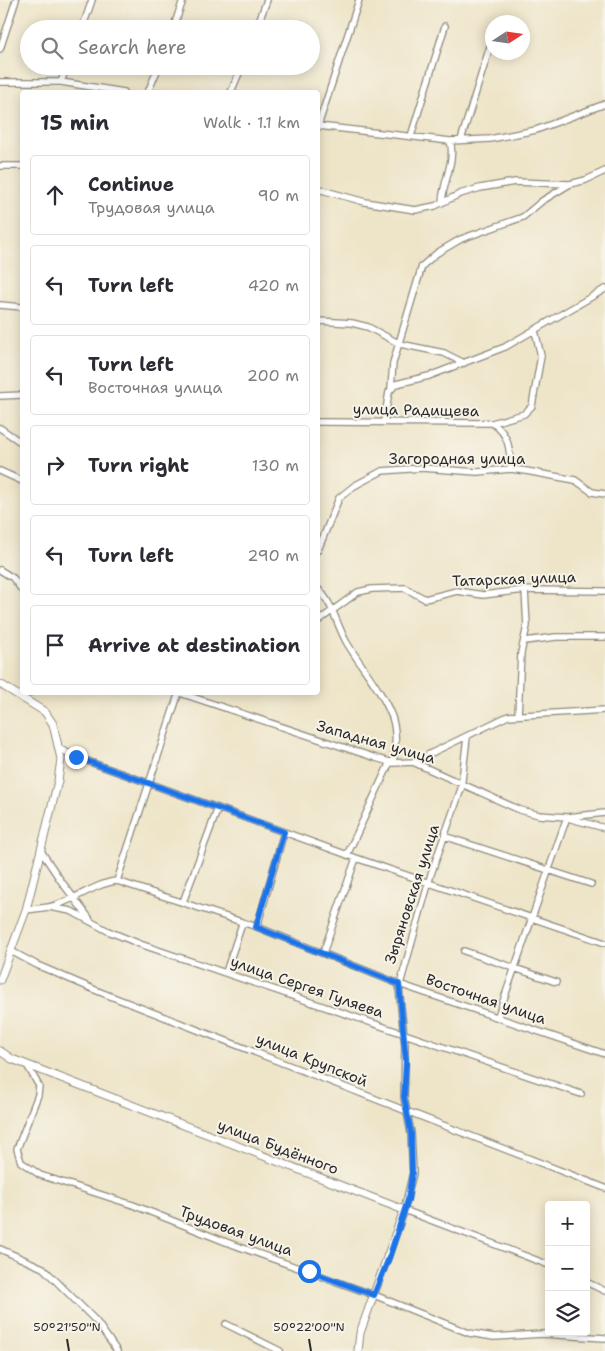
<!DOCTYPE html>
<html lang="en">
<head>
<meta charset="utf-8">
<style>
	body { margin:0; font-family:"Shantell Sans",sans-serif; background:#f2f2f3; color:#2b2b33 }
	.controls { position:absolute; right:15px; bottom:15px; display:grid; overflow:hidden; border-radius:5px; box-shadow:0 2px 12px #0003 }
	.controls button { width:45px; height:45px; display:grid; place-items:center; padding:0; border:0; border-bottom:1px solid #e1e1e2; background:#fff; color:#2b2b33; font:25px sans-serif }
	.compass { position:absolute; left:485px; top:15px; width:45px; height:45px; border-radius:50%; background:#fff; box-shadow:0 2px 12px #0003; rotate:78deg }
	.stop { position:absolute; width:15px; height:15px; margin:-11px; border:4px solid #1a73e8; border-radius:50%; background:#fff }
	.stop.end { background:#1a73e8; border-color:#fff; box-shadow:0 1px 5px #0008 }
	.list { margin:0; padding:0; list-style:none }
	h2 { display:flex; justify-content:space-between; align-items:center; height:65px; margin:0; padding:0 20px; font-size:21px }
	h2 small { font-size:16px; font-weight:400; color:#7c7c81 }
	.list li { display:grid; grid-template-columns:32px 1fr auto; gap:15px; align-items:center; box-sizing:border-box; height:80px; margin:0 10px 10px; padding:0 10px; border:1px solid #e1e1e2; border-radius:5px }
	.list b { display:block; font-size:19px; white-space:nowrap }
	.list p { margin:0; font-size:16px; white-space:nowrap; color:#7c7c81 }
	.list em { font-size:16px; font-style:normal; color:#7c7c81 }
	.icon { flex:none; width:28px; height:28px; fill:none; stroke:currentColor; stroke-width:2; stroke-linecap:round; stroke-linejoin:round }
	.map { position:relative; flex:none; width:605px; height:1351px; overflow:hidden }
	.search { position:absolute; background:#fff; box-shadow:0 2px 12px #0003; left:20px; top:20px; width:300px; height:55px; display:flex; align-items:center; gap:12px; box-sizing:border-box; padding:0 18px; border-radius:28px; color:#7c7c81; font-size:19px }
	.panel { position:absolute; background:#fff; box-shadow:0 2px 12px #0003; left:20px; top:90px; width:300px; height:605px; border-radius:5px }
	.map>svg:first-child { display:block }
</style>
</head>
<body>
<div class="map">
<svg width="605" height="1351" viewBox="0 0 605 1351">
	<rect width="100%" height="100%" fill="#f7f3e8"/>
	<filter id="ink" filterUnits="userSpaceOnUse"><feTurbulence type="fractalNoise" baseFrequency=".02" numOctaves="2"/><feDisplacementMap in="SourceGraphic" scale="10" xChannelSelector="R" yChannelSelector="G"/><feConvolveMatrix kernelMatrix="1 2 1 2 8 2 1 2 1" color-interpolation-filters="sRGB"/></filter>
	<filter id="wash" filterUnits="userSpaceOnUse"><feTurbulence type="fractalNoise" baseFrequency=".0096" numOctaves="4" result="noise"/><feDisplacementMap in="SourceGraphic" scale="20" xChannelSelector="R" yChannelSelector="G"/><feGaussianBlur stdDeviation="1.12" result="paint"/><feColorMatrix in="noise" values="0 0 0 0 0 0 0 0 0 0 0 0 0 0 0 0 0 1.4 0 .05"/><feComposite in="paint" operator="in"/></filter>
	<g filter="url(#wash)">
		<rect width="100%" height="100%" fill="#eee5c9"/>
	</g>
	<g filter="url(#ink)">
		<g fill="none" stroke-linecap="round" stroke-linejoin="round">
			<g stroke="#8c887a" stroke-width="8">
				<path id="minor" d="M 82,29 L 92,0
					M 173,29 L 183,0
					M 256,29 L 267,0
					M 0,49 L 16,0
					M 0,82 L 61,82 L 124,92
					M 61,82 L 67,66
					M 148,92 L 159,66
					M 231,92 L 242,66
					M 318,126 L 450,141 L 490,139 L 536,130 L 605,104
					M 318,126 L 359,0
					M 411,136 L 445,26
					M 461,140 L 492,40
					M 0,166 L 22,166
					M 318,189 L 365,202 L 415,210 L 435,206 L 460,194 L 480,188 L 515,182 L 570,184 L 586,180 L 605,171
					M 442,202 C 443,182 456,159 450,141
					M 0,305 L 22,307
					M 318,321 L 352,323 L 368,327 L 400,344 L 444,353 L 464,363
					M 391,388 L 393,363 L 422,266 L 437,253 L 461,239 L 523,217 L 542,201 L 570,184
					M 0,396 L 22,395
					M 318,422 L 492,423 C 509,433 510,450 511,469
					M 384,422 L 389,392 L 396,384 L 429,376 L 505,347 L 605,289
					M 492,423 L 524,414 L 532,406 L 541,356 L 535,331
					M 0,428 L 22,443
					M 0,471 L 22,481
					M 318,550 L 339,498 L 354,486 L 382,471 L 422,468 L 477,472 L 511,469 L 526,471 L 575,480 L 592,492 L 605,494
					M 0,570 L 13,578 L 22,590
					M 318,589 C 333,603 337,626 347,643 C 362,668 381,689 392,717 C 397,732 396,747 393,763
					M 318,621 L 358,592 L 372,589 L 405,588 L 425,599 L 457,591 L 483,595 L 525,590 L 605,591
					M 525,641 L 556,637 L 605,637
					M 177,692 L 376,758 L 393,763 L 413,762 L 520,810 L 539,815 L 567,817 L 605,813
					M 21,695 L 31,692
					M 518,715 L 521,653 L 527,626 L 525,590
					M 467,737 L 461,789 L 431,874 L 399,988 L 405,1045 L 404,1097 L 411,1133 L 413,1173 L 404,1210 L 549,1265
					M 60,749 L 76,757 L 356,858 L 605,943
					M 413,762 L 508,716 L 605,710
					M 571,819 L 605,828
					M 444,836 L 591,884
					M 41,851 L 61,881 L 89,918
					M 347,855 L 390,762
					M 117,881 L 179,692
					M 183,902 L 218,808
					M 49,907 C 73,902 95,883 117,881 L 257,927 L 399,984 L 605,1054
					M 26,910 L 49,907 L 71,911 L 108,931 L 140,944 L 581,1094
					M 257,927 L 284,832
					M 11,951 L 37,965 L 100,992 L 605,1188
					M 464,951 L 556,982
					M 323,953 L 356,858
					M 226,972 L 242,924
					M 498,1016 L 567,817
					M 27,1065 L 39,1086 L 38,1095 L 17,1149 L 21,1162 L 40,1175 L 133,1205 L 226,1242 L 374,1295 L 469,1333 L 494,1337 L 542,1334 L 605,1338
					M 0,1249 L 43,1268 L 96,1321 L 117,1351
					M 586,1282 L 605,1291
					M 226,1324 L 280,1351"/>
			</g>
			<g stroke="#8c887a" stroke-width="9">
				<path id="tertiary" d="M 0,684 L 45,712 L 53,724 L 61,759 L 58,781 L 26,910 L 0,980
					M 0,1051 L 12,1059 L 404,1210 L 360,1333 L 358,1351"/>
			</g>
			<use href="#minor" stroke="#fff" stroke-width="5.5"/>
			<use href="#tertiary" stroke="#fff" stroke-width="7"/>
		</g>
	</g>
	<g fill="none" stroke-linecap="round" stroke-linejoin="round" filter="url(#ink)">
		<path stroke="#1a73e8" stroke-width="6" d="M 76,757 L 284,832 L 256,927 L 399,984 L 406,1062 L 404,1097 L 411,1133 L 412,1173 L 408,1200 L 389,1258 L 374,1295 L 309,1271"/>
	</g>
	<path fill="none" stroke="#2b2b2b" stroke-width="2" d="M 67,1339 L 69,1351M 309,1339 L 311,1351"/>
	<g text-anchor="middle" stroke-width="4" stroke-linejoin="round" paint-order="stroke">
		<g font-size="15" fill="#2b2b2b" stroke="#f7f3e8">
			<text transform="translate(416 410) rotate(1)" y="5">улица Радищева</text>
			<text x="457" y="464">Загородная улица</text>
			<text transform="translate(514 579) rotate(-2)" y="5">Татарская улица</text>
			<text transform="translate(376 742) rotate(16)" y="5">Западная улица</text>
			<text transform="translate(412 894) rotate(-72)" y="5">Зыряновская улица</text>
			<text transform="translate(307 987) rotate(19)" y="5">улица Сергея Гуляева</text>
			<text transform="translate(486 999) rotate(19)" y="5">Восточная улица</text>
			<text transform="translate(312 1060) rotate(22)" y="5">улица Крупской</text>
			<text transform="translate(278 1147) rotate(21)" y="5">улица Будённого</text>
			<text transform="translate(236 1231) rotate(20)" y="5">Трудовая улица</text>
		</g>
	</g>
	<g font-size="12" text-anchor="middle" fill="#2b2b2b" stroke="#f7f3e8" stroke-width="4" stroke-linejoin="round" paint-order="stroke">
		<text x="67" y="1331">50°21'50"N</text>
		<text x="309" y="1331">50°22'00"N</text>
	</g>
</svg>
<div class="controls">
<button>+</button>
<button>−</button>
<button><svg class="icon" aria-label="layers" viewBox="0 0 24 24"><path d="M12 4l9 5-9 5-9-5zM3 14l9 5 9-5"/></svg></button>
</div>
<svg class="compass" viewBox="-18 -18 36 36"><path d="M0-13l5 13h-10z" fill="#e53935"/><path d="M0 13l5-13h-10z" fill="#7c7c81"/></svg>
<div class="stop" style="left:309px;top:1271px"></div>
<div class="stop end" style="left:76px;top:757px"></div>
<div class="search"><svg class="icon" aria-label="search" viewBox="0 0 24 24"><circle cx="10" cy="10" r="6"/><path d="M15 15l6 6"/></svg>Search here</div>
<section class="panel">
<h2>15 min<small>Walk · 1.1 km</small></h2>
<ul class="list">
<li><svg class="icon" aria-label="ahead" viewBox="0 0 24 24"><path d="M12 20V5M6 11l6-6 6 6"/></svg><div><b>Continue</b><p>Трудовая улица</p></div><em>90 m</em></li>
<li><svg class="icon" aria-label="left" viewBox="0 0 24 24"><path d="M17 20v-9H6M10 6l-5 5 5 5"/></svg><div><b>Turn left</b></div><em>420 m</em></li>
<li><svg class="icon" aria-label="left" viewBox="0 0 24 24"><path d="M17 20v-9H6M10 6l-5 5 5 5"/></svg><div><b>Turn left</b><p>Восточная улица</p></div><em>200 m</em></li>
<li><svg class="icon" aria-label="right" viewBox="0 0 24 24"><path d="M7 20v-9h11M14 6l5 5-5 5"/></svg><div><b>Turn right</b></div><em>130 m</em></li>
<li><svg class="icon" aria-label="left" viewBox="0 0 24 24"><path d="M17 20v-9H6M10 6l-5 5 5 5"/></svg><div><b>Turn left</b></div><em>290 m</em></li>
<li><svg class="icon" aria-label="arrive" viewBox="0 0 24 24"><path d="M6 21V4h12l-3 4 3 4H6"/></svg><div><b>Arrive at destination</b></div></li>
</ul>
</section>
</div>
</body>
</html>
